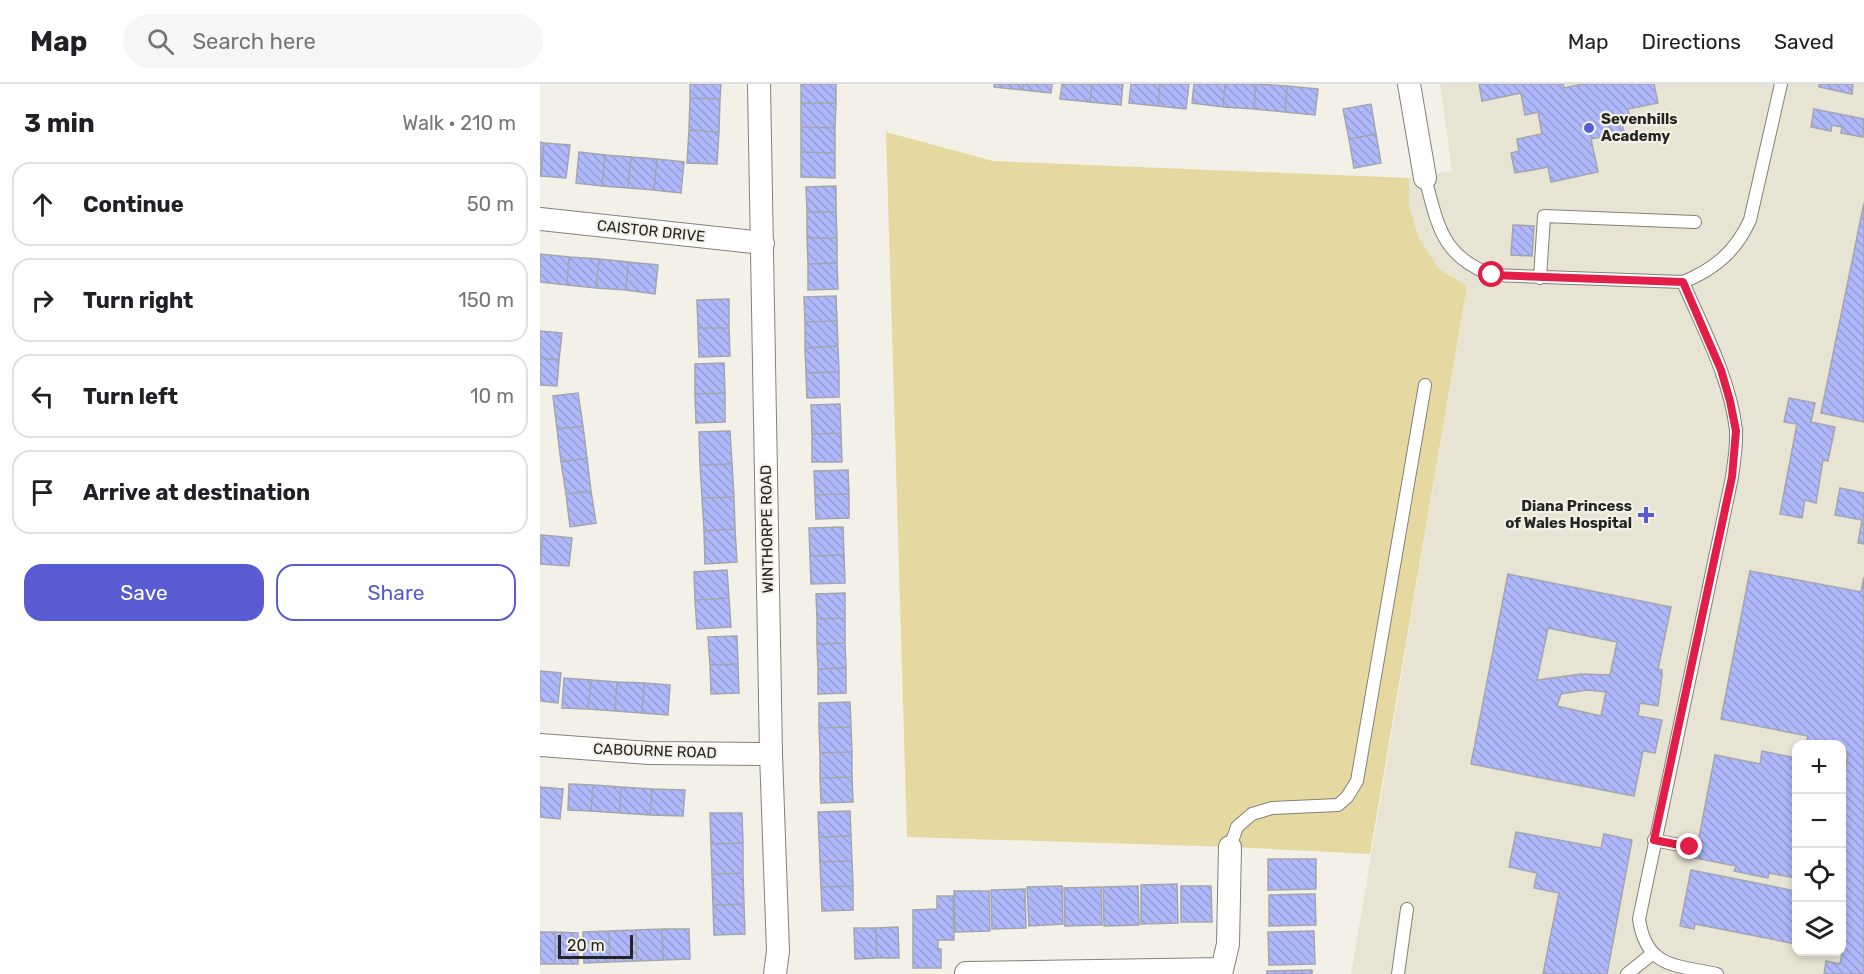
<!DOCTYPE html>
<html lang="en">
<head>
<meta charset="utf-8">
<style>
	body { margin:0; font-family:Rubik,sans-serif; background:#f6f6f6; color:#202124 }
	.controls { position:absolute; right:18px; bottom:18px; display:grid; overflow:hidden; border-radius:12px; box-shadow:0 3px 9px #0003 }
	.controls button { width:54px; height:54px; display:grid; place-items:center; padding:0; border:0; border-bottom:2px solid #e0e0e0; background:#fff; color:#202124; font:30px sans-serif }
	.scale { position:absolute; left:18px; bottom:15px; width:75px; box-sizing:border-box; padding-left:6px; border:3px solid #252521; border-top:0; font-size:16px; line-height:21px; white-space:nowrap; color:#252521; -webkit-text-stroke:4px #f3f1e7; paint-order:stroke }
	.stop { position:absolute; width:18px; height:18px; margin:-14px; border:4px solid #e11d48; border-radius:50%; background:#fff }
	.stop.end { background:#e11d48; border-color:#fff; box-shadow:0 2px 6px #0008 }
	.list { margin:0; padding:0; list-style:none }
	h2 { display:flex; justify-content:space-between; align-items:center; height:78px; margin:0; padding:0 24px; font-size:26px }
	h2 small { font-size:20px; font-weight:400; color:#757577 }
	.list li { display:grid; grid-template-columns:39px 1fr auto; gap:18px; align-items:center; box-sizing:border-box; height:84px; margin:0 12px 12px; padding:0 12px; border:2px solid #e0e0e0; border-radius:18px }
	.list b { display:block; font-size:22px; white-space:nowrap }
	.list em { font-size:20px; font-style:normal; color:#757577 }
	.actions { display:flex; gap:12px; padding:18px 24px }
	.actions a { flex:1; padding:14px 0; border:2px solid #595bd2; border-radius:18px; text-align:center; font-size:21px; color:#595bd2 }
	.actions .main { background:#595bd2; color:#fff }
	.icon { flex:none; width:33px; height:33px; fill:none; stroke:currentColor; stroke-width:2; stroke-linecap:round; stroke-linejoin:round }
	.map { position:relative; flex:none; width:1324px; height:890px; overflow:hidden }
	header { display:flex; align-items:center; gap:36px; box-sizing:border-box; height:84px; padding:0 30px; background:#fff; border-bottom:2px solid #e0e0e0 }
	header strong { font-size:28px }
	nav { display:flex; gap:33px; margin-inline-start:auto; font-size:21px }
	.search { width:420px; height:54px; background:#f6f6f6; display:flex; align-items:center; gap:15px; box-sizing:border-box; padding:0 21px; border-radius:33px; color:#757577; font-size:22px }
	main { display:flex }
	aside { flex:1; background:#fff }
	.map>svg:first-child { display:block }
</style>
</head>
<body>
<header>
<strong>Map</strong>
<div class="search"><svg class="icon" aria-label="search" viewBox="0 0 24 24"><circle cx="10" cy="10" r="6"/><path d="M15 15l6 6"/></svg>Search here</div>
<nav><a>Map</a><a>Directions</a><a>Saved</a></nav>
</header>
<main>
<aside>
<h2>3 min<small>Walk · 210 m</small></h2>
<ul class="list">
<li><svg class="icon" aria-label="ahead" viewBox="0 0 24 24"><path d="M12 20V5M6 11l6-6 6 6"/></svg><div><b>Continue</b></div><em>50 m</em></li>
<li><svg class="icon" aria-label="right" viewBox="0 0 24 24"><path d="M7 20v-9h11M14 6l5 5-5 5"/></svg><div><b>Turn right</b></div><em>150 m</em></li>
<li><svg class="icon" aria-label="left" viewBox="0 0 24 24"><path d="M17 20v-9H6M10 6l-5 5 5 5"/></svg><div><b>Turn left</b></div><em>10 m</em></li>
<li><svg class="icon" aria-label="arrive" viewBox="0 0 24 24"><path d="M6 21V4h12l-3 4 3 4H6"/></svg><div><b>Arrive at destination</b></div></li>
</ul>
<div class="actions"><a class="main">Save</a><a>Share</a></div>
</aside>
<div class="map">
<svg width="1324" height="890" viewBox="0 0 1324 890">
	<defs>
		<pattern id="building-back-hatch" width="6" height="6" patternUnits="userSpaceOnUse" patternTransform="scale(1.5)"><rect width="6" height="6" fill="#aeb8fa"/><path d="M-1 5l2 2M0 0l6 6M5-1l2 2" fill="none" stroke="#969ed6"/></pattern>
	</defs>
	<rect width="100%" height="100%" fill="#f3f1e7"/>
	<path fill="#e8e4d3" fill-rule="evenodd" d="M 900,0 L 1324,0 L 1324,890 L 811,890 L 927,202 L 899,185 L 879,154 L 869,122 L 869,94 L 912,87 ZM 1256,660 L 1302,660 L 1302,868 L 1256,868 Z"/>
	<path fill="#e5d9a1" d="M 346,48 L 453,77 L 869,94 L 869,122 L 879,154 L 899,185 L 927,202 L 830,770 L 690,763 L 367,753 Z"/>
	<path fill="url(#building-back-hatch)" stroke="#a3a5ae" stroke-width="1.5" fill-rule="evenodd" d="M 150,0 L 181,0 L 180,15 L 150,14 Z
		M 261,0 L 296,0 L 296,19 L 261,19 Z
		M 454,0 L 483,0 L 483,6 L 454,3 Z
		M 483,0 L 512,0 L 511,9 L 483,6 Z
		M 522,0 L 552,0 L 550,18 L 520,15 Z
		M 552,0 L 583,0 L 581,21 L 550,18 Z
		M 591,0 L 620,0 L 618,22 L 589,19 Z
		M 620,0 L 649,0 L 646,25 L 618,22 Z
		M 654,0 L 685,0 L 683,23 L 652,19 Z
		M 685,0 L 716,0 L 714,25 L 683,23 Z
		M 716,0 L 747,2 L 745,28 L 714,25 Z
		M 939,0 L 1023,0 L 1024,4 L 1043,0 L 1114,0 L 1118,19 L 1088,25 L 1090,33 L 1081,36 L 1084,48 L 1051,55 L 1058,88 L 1011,98 L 1008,83 L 975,89 L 971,69 L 979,67 L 977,55 L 1002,50 L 998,28 L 985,31 L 981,9 L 942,17 Z
		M 1279,0 L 1313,0 L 1312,10 L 1279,3 Z
		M 747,2 L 778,5 L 775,31 L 745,28 Z
		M 150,14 L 180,15 L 179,48 L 149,46 Z
		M 261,19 L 296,19 L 295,44 L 261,43 Z
		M 831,20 L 836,50 L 809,55 L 803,25 Z
		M 1274,25 L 1324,35 L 1323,53 L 1301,49 L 1302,43 L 1292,41 L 1291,47 L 1271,43 Z
		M 261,43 L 295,44 L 295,69 L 261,68 Z
		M 149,46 L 179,48 L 177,80 L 147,79 Z
		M 836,50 L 841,79 L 814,84 L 809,55 Z
		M 0,58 L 4,59 L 1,92 L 0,92 Z
		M 4,59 L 30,61 L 26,94 L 1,92 Z
		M 39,68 L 65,71 L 62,102 L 36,99 Z
		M 261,68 L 295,69 L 295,94 L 261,93 Z
		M 65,71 L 91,73 L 88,104 L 62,102 Z
		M 91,73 L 117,75 L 114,106 L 88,104 Z
		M 117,75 L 144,78 L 141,109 L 114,106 Z
		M 296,102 L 296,128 L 267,128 L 266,103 Z
		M 1324,119 L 1324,338 L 1281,329 Z
		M 267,128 L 296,128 L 297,154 L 267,154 Z
		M 973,141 L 994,142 L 992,172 L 971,171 Z
		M 267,154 L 297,154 L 297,179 L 268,180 Z
		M 0,170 L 29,173 L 27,201 L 0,198 Z
		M 29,173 L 59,175 L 56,204 L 27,201 Z
		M 59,175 L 88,178 L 86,206 L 56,204 Z
		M 88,178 L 118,181 L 115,210 L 86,206 Z
		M 297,179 L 298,205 L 268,206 L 268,180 Z
		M 296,212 L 297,237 L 265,238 L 264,213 Z
		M 189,215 L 189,244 L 158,244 L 157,216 Z
		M 297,237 L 298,262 L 265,264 L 265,238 Z
		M 158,244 L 189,244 L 190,272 L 159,273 Z
		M 0,247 L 22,249 L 19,276 L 0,274 Z
		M 298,262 L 299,288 L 266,289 L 265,264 Z
		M 0,274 L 19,276 L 17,302 L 0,301 Z
		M 184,279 L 185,309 L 155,310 L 155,280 Z
		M 299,288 L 299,313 L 267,314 L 266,289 Z
		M 38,309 L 43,342 L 17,345 L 13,312 Z
		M 185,309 L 185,338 L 156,339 L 155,310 Z
		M 1249,314 L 1275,319 L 1271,338 L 1295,343 L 1288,377 L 1283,376 L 1276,419 L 1265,416 L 1262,434 L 1240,430 L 1257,340 L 1244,338 Z
		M 300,320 L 301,349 L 272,350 L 271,321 Z
		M 43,342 L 47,374 L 21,378 L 17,345 Z
		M 190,347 L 192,380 L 160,381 L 159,348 Z
		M 301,349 L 302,378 L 272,378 L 272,350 Z
		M 47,374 L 51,407 L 26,410 L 21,378 Z
		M 192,380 L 194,413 L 162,414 L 160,381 Z
		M 308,386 L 309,410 L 275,411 L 274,387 Z
		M 1300,404 L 1324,409 L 1324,460 L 1318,459 L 1322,436 L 1295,431 Z
		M 51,407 L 56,439 L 30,443 L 26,410 Z
		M 309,410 L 309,434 L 276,435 L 275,411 Z
		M 194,413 L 195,445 L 164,447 L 162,414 Z
		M 303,443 L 304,471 L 270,472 L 269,444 Z
		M 195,445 L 197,478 L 165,480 L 164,447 Z
		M 0,451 L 3,451 L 0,480 Z
		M 3,451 L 32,454 L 29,482 L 0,480 Z
		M 304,471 L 305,499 L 271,500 L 270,472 Z
		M 187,486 L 189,514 L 155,516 L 154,488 Z
		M 1210,487 L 1321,508 L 1324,493 L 1324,890 L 1284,890 L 1286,877 L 1300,880 L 1302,869 L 1295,868 L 1302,868 L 1302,702 L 1308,670 L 1302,669 L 1302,660 L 1266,660 L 1268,652 L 1181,635 Z
		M 968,490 L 1131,523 L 1118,585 L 1122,586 L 1122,591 L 1118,622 L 1100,619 L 1098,632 L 1122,636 L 1115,669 L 1103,667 L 1094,712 L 931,680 ZM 1008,544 L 1077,558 L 1070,591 L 1041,590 L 997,596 ZM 1047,606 L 1066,608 L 1061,632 L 1017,622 L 1021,610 Z
		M 305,509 L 305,534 L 277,535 L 276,510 Z
		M 189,514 L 191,543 L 157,545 L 155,516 Z
		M 305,534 L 305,559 L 277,560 L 277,535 Z
		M 197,552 L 198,580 L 170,581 L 168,553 Z
		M 305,559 L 306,584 L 278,585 L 277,560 Z
		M 198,580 L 199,609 L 171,610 L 170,581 Z
		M 306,584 L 306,609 L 278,610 L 278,585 Z
		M 0,587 L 21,589 L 18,619 L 0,617 Z
		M 24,594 L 51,596 L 48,625 L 22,624 Z
		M 51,596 L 77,598 L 75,627 L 48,625 Z
		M 77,598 L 104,599 L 102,629 L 75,627 Z
		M 104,599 L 130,601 L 128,631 L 102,629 Z
		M 310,618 L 311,643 L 279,644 L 279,619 Z
		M 311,643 L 312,668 L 280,669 L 279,644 Z
		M 1222,667 L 1256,674 L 1256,794 L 1229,789 L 1228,794 L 1194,787 L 1196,782 L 1155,774 L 1175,671 L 1220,680 Z
		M 312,668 L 312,693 L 280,694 L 280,669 Z
		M 312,693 L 313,718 L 281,719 L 280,694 Z
		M 29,700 L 53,701 L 51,727 L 28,726 Z
		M 53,701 L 81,703 L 80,729 L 51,727 Z
		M 0,703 L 23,705 L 20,735 L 0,733 Z
		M 81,703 L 112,705 L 110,731 L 80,729 Z
		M 112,705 L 145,706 L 143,732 L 110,731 Z
		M 310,727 L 311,752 L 279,753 L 278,728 Z
		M 170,729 L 202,729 L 203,759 L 171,760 Z
		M 976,748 L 1061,764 L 1064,750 L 1092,756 L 1067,890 L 1003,890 L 1019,809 L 994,804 L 997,789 L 969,783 Z
		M 311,752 L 312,777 L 280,778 L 279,753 Z
		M 203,759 L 203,789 L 172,790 L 171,760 Z
		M 728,775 L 776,775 L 776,805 L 728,806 Z
		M 312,777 L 313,802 L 281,803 L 280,778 Z
		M 1151,786 L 1256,807 L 1256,860 L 1155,840 L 1154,845 L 1140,842 Z
		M 203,789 L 204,820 L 173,821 L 172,790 Z
		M 637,800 L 638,839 L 601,840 L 601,801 Z
		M 313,802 L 313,826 L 282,827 L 281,803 Z
		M 522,802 L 523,840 L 489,842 L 487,803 Z
		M 598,802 L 599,841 L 564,842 L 563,803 Z
		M 641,802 L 671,802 L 672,838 L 641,838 Z
		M 561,803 L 562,841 L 525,842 L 524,804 Z
		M 485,805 L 486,844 L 452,845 L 451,806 Z
		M 414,807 L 449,807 L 450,847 L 415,848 Z
		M 775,810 L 776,841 L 729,842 L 729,811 Z
		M 397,812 L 413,812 L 414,856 L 398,856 L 398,865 L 401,865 L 401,884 L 373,884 L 373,826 L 397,825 Z
		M 204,820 L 205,850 L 174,851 L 173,821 Z
		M 358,843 L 359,874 L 337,874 L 336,844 Z
		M 314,844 L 336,844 L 337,874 L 315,875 Z
		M 122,845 L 149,845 L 150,875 L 123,876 Z
		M 122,845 L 123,876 L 97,877 L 96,846 Z
		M 96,846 L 97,877 L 70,878 L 69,847 Z
		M 69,847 L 70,878 L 44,879 L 43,848 Z
		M 774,847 L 775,880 L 729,881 L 728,848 Z
		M 0,848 L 15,848 L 15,880 L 0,880 Z
		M 15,848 L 38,849 L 38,880 L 15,880 Z
		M 772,886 L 772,890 L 727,890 L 727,887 Z"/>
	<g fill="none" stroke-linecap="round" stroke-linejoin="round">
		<g stroke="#838178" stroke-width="14">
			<path id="lane" d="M 885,94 C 898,141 901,172 952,191 L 1143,198 C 1175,185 1196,167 1210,136 L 1241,0
				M 1000,194 L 1004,132 L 1155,138
				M 1143,198 C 1163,245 1190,294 1196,346 C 1197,362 1194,377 1192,393 L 1099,835 C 1106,884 1136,881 1177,890
				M 1114,756 L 1150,763
				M 690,763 L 697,743 L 712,730 L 732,724 L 798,721 L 807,713 L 817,697 L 885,301
				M 858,890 L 867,825
				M 1087,890 L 1112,870"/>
		</g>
		<g stroke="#838178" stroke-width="24">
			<path id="street" d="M 219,0 L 231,670 L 238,867 L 235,890
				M 869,0 L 885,94
				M 0,135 L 223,159
				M 0,661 L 109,669 L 231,670
				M 426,889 L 682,885
				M 681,890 L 688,860 L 690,763"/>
		</g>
		<use href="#lane" stroke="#fff" stroke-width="12"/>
		<use href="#street" stroke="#fff" stroke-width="22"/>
	</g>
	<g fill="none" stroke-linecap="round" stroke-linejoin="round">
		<path stroke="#e11d48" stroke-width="8" d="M 952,191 L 1143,198 L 1181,286 L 1190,317 L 1196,347 L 1192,393 L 1114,756 L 1150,763"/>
	</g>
	<g fill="#595bd2" stroke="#f3f1e7" stroke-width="2">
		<circle cx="1049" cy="44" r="6"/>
		<path d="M1103 422h6v6h6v6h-6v6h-6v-6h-6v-6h6z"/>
	</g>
	<g text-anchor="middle" stroke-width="4.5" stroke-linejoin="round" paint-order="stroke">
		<g font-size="15" font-weight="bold" fill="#252521" stroke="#f3f1e7" text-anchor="start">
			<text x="1061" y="40">Sevenhills<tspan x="1061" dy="17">Academy</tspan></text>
			<text x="1092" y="427" text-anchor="end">Diana Princess<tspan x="1092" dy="17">of Wales Hospital</tspan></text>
		</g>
		<g font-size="15" fill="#252521" stroke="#f3f1e7">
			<text transform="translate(111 147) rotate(6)" y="5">CAISTOR DRIVE</text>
			<text transform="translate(227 445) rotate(-91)" y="5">WINTHORPE ROAD</text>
			<text transform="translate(115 667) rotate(2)" y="5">CABOURNE ROAD</text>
		</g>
	</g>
</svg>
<div class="controls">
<button>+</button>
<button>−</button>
<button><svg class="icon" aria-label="locate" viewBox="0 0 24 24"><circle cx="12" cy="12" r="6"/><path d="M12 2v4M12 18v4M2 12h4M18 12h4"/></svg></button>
<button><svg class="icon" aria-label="layers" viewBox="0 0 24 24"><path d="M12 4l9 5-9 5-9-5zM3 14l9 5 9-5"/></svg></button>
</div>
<div class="scale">20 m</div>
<div class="stop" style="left:952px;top:191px"></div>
<div class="stop end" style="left:1150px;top:763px"></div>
</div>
</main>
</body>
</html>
